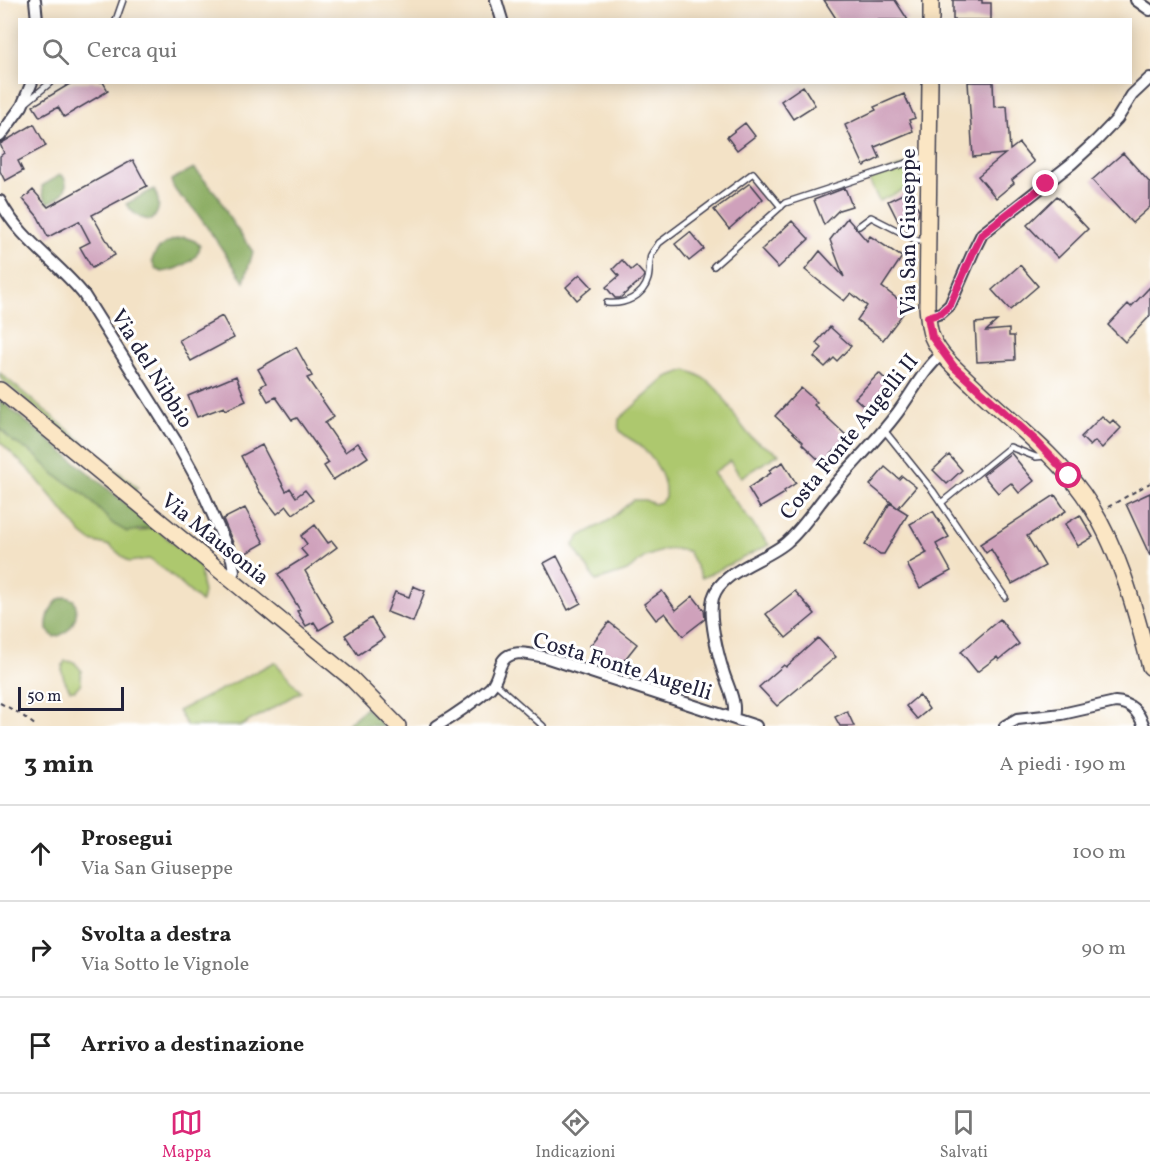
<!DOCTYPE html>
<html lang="it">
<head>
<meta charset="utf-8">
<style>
	body { margin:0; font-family:Vollkorn,serif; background:#f6f6f6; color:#222 }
	.scale { position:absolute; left:18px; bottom:15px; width:106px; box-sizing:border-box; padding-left:6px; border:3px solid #22223b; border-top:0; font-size:16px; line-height:21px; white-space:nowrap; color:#22223b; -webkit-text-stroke:4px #fff; paint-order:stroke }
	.stop { position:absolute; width:18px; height:18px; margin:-14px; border:4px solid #db2777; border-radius:50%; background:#fff }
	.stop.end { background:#db2777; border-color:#fff; box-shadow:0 2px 6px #0008 }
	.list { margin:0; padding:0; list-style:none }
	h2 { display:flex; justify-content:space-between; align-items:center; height:78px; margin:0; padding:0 24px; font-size:26px }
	h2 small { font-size:20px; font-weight:400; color:#767676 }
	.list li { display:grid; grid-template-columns:39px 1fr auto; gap:18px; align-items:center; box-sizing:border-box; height:96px; padding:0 24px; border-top:2px solid #e0e0e0 }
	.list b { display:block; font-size:22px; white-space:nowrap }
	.list p { margin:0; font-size:20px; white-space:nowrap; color:#767676 }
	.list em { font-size:20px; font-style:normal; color:#767676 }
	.icon { flex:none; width:33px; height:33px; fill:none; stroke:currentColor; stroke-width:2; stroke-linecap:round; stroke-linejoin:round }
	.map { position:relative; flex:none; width:1150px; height:726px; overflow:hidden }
	.search { position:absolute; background:#fff; box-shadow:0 3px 15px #0003; left:18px; right:18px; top:18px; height:66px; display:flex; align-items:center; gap:15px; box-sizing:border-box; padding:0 21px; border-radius:0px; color:#767676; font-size:22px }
	.sheet { height:366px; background:#fff }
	nav { display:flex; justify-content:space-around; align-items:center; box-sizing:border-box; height:84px; border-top:2px solid #e0e0e0; background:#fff; font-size:16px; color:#767676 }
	nav a { display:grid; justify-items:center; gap:3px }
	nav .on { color:#db2777 }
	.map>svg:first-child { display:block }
</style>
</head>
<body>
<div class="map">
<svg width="1150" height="726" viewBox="0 0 1150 726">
	<rect width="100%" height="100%" fill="#fff"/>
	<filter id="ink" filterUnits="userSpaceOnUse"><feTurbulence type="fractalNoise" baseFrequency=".0167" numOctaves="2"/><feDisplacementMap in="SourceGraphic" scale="12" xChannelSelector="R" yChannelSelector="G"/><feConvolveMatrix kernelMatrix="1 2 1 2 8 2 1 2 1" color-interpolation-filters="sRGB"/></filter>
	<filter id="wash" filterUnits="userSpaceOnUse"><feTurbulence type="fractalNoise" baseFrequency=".008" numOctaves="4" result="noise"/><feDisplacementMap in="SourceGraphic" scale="24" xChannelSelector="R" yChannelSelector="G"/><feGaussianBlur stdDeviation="1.35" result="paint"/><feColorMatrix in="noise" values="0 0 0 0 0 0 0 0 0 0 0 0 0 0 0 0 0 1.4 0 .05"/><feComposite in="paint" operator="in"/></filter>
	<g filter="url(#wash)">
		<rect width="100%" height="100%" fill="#f3e2c6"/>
		<path fill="#adc86e" stroke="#687554" stroke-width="1.5" d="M 905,165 L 915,185 L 879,201 L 868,178 Z
			M 686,370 C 726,383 727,412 751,437 C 758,445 771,448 779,454 L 741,477 L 730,461 L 713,473 L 769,545 L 702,578 L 688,551 L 674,549 L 664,550 L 645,557 L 627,571 L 596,581 L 573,546 L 580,536 L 608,521 L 633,500 L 645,500 L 654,504 L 661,502 L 665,497 C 667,476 653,457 638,444 C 632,439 622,436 619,429 C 618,426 619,422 619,419 L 667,377 Z
			M 0,373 L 138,488 L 134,491 L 0,378 Z
			M 0,428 L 12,441 L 33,453 L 55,474 L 84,494 L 97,506 L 139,532 L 154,527 L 200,566 L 203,594 L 201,602 L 169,573 L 149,559 L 129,562 L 110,546 L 91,541 L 82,534 L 31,472 L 0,442 Z
			M 65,661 L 74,662 L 81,670 L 81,683 L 75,690 L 70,690 C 65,682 58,670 65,661 Z
			M 275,662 L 301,692 L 241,726 L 187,726 L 178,711 Z"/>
		<path fill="#8aac61" stroke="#56674e" stroke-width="1.5" d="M 194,168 L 219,197 L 230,219 L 253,252 L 244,282 C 229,259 213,235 196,212 C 188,201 173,194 171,180 Z
			M 60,175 L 63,176 C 72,189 60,198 48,203 L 43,195 L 42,186 Z
			M 154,189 C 160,201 161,210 152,220 C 139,219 134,214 126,204 Z
			M 184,237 L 195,241 L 200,246 C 199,262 175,270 162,272 L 156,269 L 152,261 C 155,246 170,240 184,237 Z
			M 0,400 L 154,527 L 127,532 L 113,524 L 84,494 L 55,475 L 33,453 L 12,441 L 0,428 Z
			M 66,597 L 74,600 C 81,616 71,634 54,637 L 47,630 C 46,617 52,599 66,597 Z
			M 366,708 L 384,726 L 345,726 Z"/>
		<g id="blocks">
			<path fill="#cfa1bb" d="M 824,0 L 895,0 L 908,20 L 837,20 Z
				M 953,0 L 982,0 L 982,3 L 991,3 L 991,20 L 953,20 Z
				M 73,82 L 103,82 L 108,91 L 64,117 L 58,107 L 40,117 L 33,106 Z
				M 968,82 L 993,82 L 994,107 L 1007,106 L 1010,150 L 1019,143 L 1034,162 L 1012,180 L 1014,183 L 996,198 L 978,176 L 1005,154 L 973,157 Z
				M 803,86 L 815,105 L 793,119 L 781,101 Z
				M 904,94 L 915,118 L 909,120 L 913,131 L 875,147 L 880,158 L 864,166 L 845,125 L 876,110 L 874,107 Z
				M 745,123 L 755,136 L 737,150 L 727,137 Z
				M 34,124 L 46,146 L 18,161 L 23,171 L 5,181 L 0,171 L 0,156 L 4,153 L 0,144 Z
				M 1123,153 L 1150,183 L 1150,207 L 1132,223 L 1092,180 Z
				M 133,160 L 147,186 L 92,215 L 115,255 L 92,268 L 80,247 L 90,242 L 79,221 L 48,237 L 38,217 L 23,199 L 33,190 L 48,207 Z
				M 750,183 L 763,199 L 729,229 L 714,210 Z
				M 845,188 L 852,206 L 839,210 L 824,225 L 814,200 Z
				M 909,191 L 919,210 L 918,216 L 900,225 L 888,201 Z
				M 1057,196 L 1088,229 L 1058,258 L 1027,225 Z
				M 847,218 L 867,241 L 870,236 L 902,257 L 882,287 L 908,307 L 883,340 L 857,320 L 867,306 L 851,293 L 844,301 L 805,270 L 820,251 L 844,277 L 830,240 Z
				M 792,221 L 809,239 L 778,268 L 761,250 Z
				M 690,232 L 704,249 L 689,261 L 675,244 Z
				M 622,260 L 631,270 L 636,266 L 644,275 L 643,278 L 620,298 L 615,298 L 606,287 L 619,276 L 613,269 Z
				M 1020,265 L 1038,286 L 1010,310 L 992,290 Z
				M 580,274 L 592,287 L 577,300 L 566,287 Z
				M 1150,287 L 1150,316 L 1125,342 L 1108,325 L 1128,304 L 1131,307 Z
				M 222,316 L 234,338 L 191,361 L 179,340 Z
				M 997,321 L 986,331 L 1009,329 L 1009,336 L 1014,336 L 1015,360 L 977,362 L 975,323 Z
				M 830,327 L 851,346 L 837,361 L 834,358 L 825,367 L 814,357 L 822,348 L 816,343 Z
				M 296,347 L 312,376 L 307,378 L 334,417 L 325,423 L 345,452 L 358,443 L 368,457 L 333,480 L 324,466 L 329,463 L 297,418 L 292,420 L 276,397 L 268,401 L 260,387 L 266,383 L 258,369 Z
				M 879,373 L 889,383 L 884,388 L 892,394 L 873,415 L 855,398 Z
				M 236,376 L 246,401 L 225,410 L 224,407 L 197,417 L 188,396 Z
				M 801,388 L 817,402 L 814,405 L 848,437 L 822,463 L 802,444 L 803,442 L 775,416 Z
				M 1102,416 L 1110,423 L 1113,420 L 1121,428 L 1102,448 L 1095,441 L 1090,446 L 1081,437 Z
				M 262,445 L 286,491 L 290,488 L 296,497 L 305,490 L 313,500 L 293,514 L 287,506 L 277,514 L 259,491 L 241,456 Z
				M 1011,453 L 1034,481 L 1019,493 L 1011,483 L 998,493 L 983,475 Z
				M 949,455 L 962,470 L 947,484 L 933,470 Z
				M 783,462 L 796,483 L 784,491 L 785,493 L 760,508 L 748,488 L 771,473 L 769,470 Z
				M 885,467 L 899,479 L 902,476 L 916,487 L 898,508 L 870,485 Z
				M 1150,493 L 1150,556 L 1126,504 Z
				M 1055,495 L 1066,511 L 1027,536 L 1045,566 L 1012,584 L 991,549 L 986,553 L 980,544 Z
				M 890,503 L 908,514 L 884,554 L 880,554 L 865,545 Z
				M 245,508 L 264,543 L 239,557 L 223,519 Z
				M 933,511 L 949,537 L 936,544 L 951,571 L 920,588 L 907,564 L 927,553 L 910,524 Z
				M 1080,515 L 1093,537 L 1078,546 L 1065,524 Z
				M 315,525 L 328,543 L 332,541 L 337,547 L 305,571 L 334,621 L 319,630 L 314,622 L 306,626 L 297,611 L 300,610 L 278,574 L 307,556 L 301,549 L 307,544 L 301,536 Z
				M 557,556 L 581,603 L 568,610 L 544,563 Z
				M 413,586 L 425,591 L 413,622 L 387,612 L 395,592 L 409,597 Z
				M 662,591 L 676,610 L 693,596 L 704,610 L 705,619 L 683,636 L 665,613 L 656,620 L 644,604 Z
				M 795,591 L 815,614 L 786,638 L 766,614 Z
				M 371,618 L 384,638 L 358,655 L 345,635 Z
				M 1000,619 L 1019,644 L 999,660 L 997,657 L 977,672 L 961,652 Z
				M 609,622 L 637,644 L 618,668 L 590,646 Z
				M 818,638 L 836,657 L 777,706 L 759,687 L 784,665 L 786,667 Z
				M 919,695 L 929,709 L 917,719 L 906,706 Z
				M 847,711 L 854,726 L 840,726 L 835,717 Z"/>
		</g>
	</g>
	<g filter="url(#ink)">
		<use href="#blocks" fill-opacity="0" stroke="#413f50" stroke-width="1.5"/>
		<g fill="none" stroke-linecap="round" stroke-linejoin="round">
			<g stroke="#413f50" stroke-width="8">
				<path id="lane" d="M 116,20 L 123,0
					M 27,102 L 51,82
					M 859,226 L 871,217 L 918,241 L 927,241
					M 714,266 L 785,203 L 928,156
					M 607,303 C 624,305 643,297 648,279 C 650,271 649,262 651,255 C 653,251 657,247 659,243 L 753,173 L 781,207
					M 884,430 L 933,491 L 1005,597
					M 941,503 L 1010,447 L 1036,457 L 1046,456
					M 495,683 L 543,726"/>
			</g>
			<g stroke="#413f50" stroke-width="14">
				<path id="street" d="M 35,0 L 37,20
					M 496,0 L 502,20
					M 1136,0 L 1150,10
					M 0,136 L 22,106 L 32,82
					M 0,201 C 20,240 57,261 84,295 L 177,443 L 199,483 L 232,559 L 234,571 L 230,578
					M 928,317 L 941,313 L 950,305 L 974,250 L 982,234 L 1071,164 L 1096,141 L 1117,119 L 1132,95 L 1150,78
					M 733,718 C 737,703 729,689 724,674 C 718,655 708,617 713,598 C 721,570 768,560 788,541 C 805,526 817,505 832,488 C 854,462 878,439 898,412 C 912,393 924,369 942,354
					M 437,726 C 455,715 474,702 490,688 C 496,682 497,675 500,667 C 506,646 531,654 548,658 L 756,726
					M 1005,726 L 1017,719 L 1062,714 L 1115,702 C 1131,703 1138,711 1144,726"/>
			</g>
			<g stroke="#413f50" stroke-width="18">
				<path id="secondary" d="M 931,20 L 931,0
					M 930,82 L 927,306 C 928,316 928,327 932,337 C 940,356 958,371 973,385 C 1010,421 1052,451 1083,494 C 1118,544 1135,608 1150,667
					M 0,390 L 352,679 L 398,726"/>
			</g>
			<path stroke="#413f50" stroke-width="2" stroke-dasharray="4.5 4.5" stroke-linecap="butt" d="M 1108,507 L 1150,483
				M 0,703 L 19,713 L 36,726"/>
			<use href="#lane" stroke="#fff" stroke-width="5"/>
			<use href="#street" stroke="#fff" stroke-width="10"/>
			<use href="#secondary" stroke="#fbe6c4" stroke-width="15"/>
		</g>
	</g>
	<g fill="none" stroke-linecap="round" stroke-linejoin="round" filter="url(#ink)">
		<path stroke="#db2777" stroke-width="8" d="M 1046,184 L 982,234 L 974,250 L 950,305 L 941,313 L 928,317 L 932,337 L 954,367 L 1037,442 L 1069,476"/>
	</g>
	<g text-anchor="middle" stroke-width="6" stroke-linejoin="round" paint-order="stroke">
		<g font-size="22" fill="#22223b" stroke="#fff">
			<text transform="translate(907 232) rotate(-90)" y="8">Via San Giuseppe</text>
			<text transform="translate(153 368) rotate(58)" y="8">Via del Nibbio</text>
			<text transform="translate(848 436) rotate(-51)" y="8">Costa Fonte Augelli II</text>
			<text transform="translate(216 538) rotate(39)" y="8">Via Mausonia</text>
			<text transform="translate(623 665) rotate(17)" y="8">Costa Fonte Augelli</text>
		</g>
	</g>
</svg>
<div class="scale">50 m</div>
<div class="stop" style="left:1069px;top:476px"></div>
<div class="stop end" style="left:1046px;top:184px"></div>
<div class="search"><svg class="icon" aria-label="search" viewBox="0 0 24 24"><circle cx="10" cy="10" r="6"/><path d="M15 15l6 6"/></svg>Cerca qui</div>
</div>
<section class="sheet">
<h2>3 min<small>A piedi · 190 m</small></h2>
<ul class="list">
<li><svg class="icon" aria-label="ahead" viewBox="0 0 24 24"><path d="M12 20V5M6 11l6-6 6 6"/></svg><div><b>Prosegui</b><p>Via San Giuseppe</p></div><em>100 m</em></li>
<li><svg class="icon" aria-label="right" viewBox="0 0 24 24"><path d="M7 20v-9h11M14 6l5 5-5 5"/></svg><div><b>Svolta a destra</b><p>Via Sotto le Vignole</p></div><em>90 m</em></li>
<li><svg class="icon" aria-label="arrive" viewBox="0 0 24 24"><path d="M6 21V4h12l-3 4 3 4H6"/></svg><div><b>Arrivo a destinazione</b></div></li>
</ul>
</section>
<nav>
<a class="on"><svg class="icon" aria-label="map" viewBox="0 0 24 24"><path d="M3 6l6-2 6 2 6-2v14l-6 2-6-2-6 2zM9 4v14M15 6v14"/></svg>Mappa</a>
<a><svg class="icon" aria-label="directions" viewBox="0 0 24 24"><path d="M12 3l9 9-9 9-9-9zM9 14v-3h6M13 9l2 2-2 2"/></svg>Indicazioni</a>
<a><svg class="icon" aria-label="saved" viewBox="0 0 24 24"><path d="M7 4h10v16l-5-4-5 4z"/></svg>Salvati</a>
</nav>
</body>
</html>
